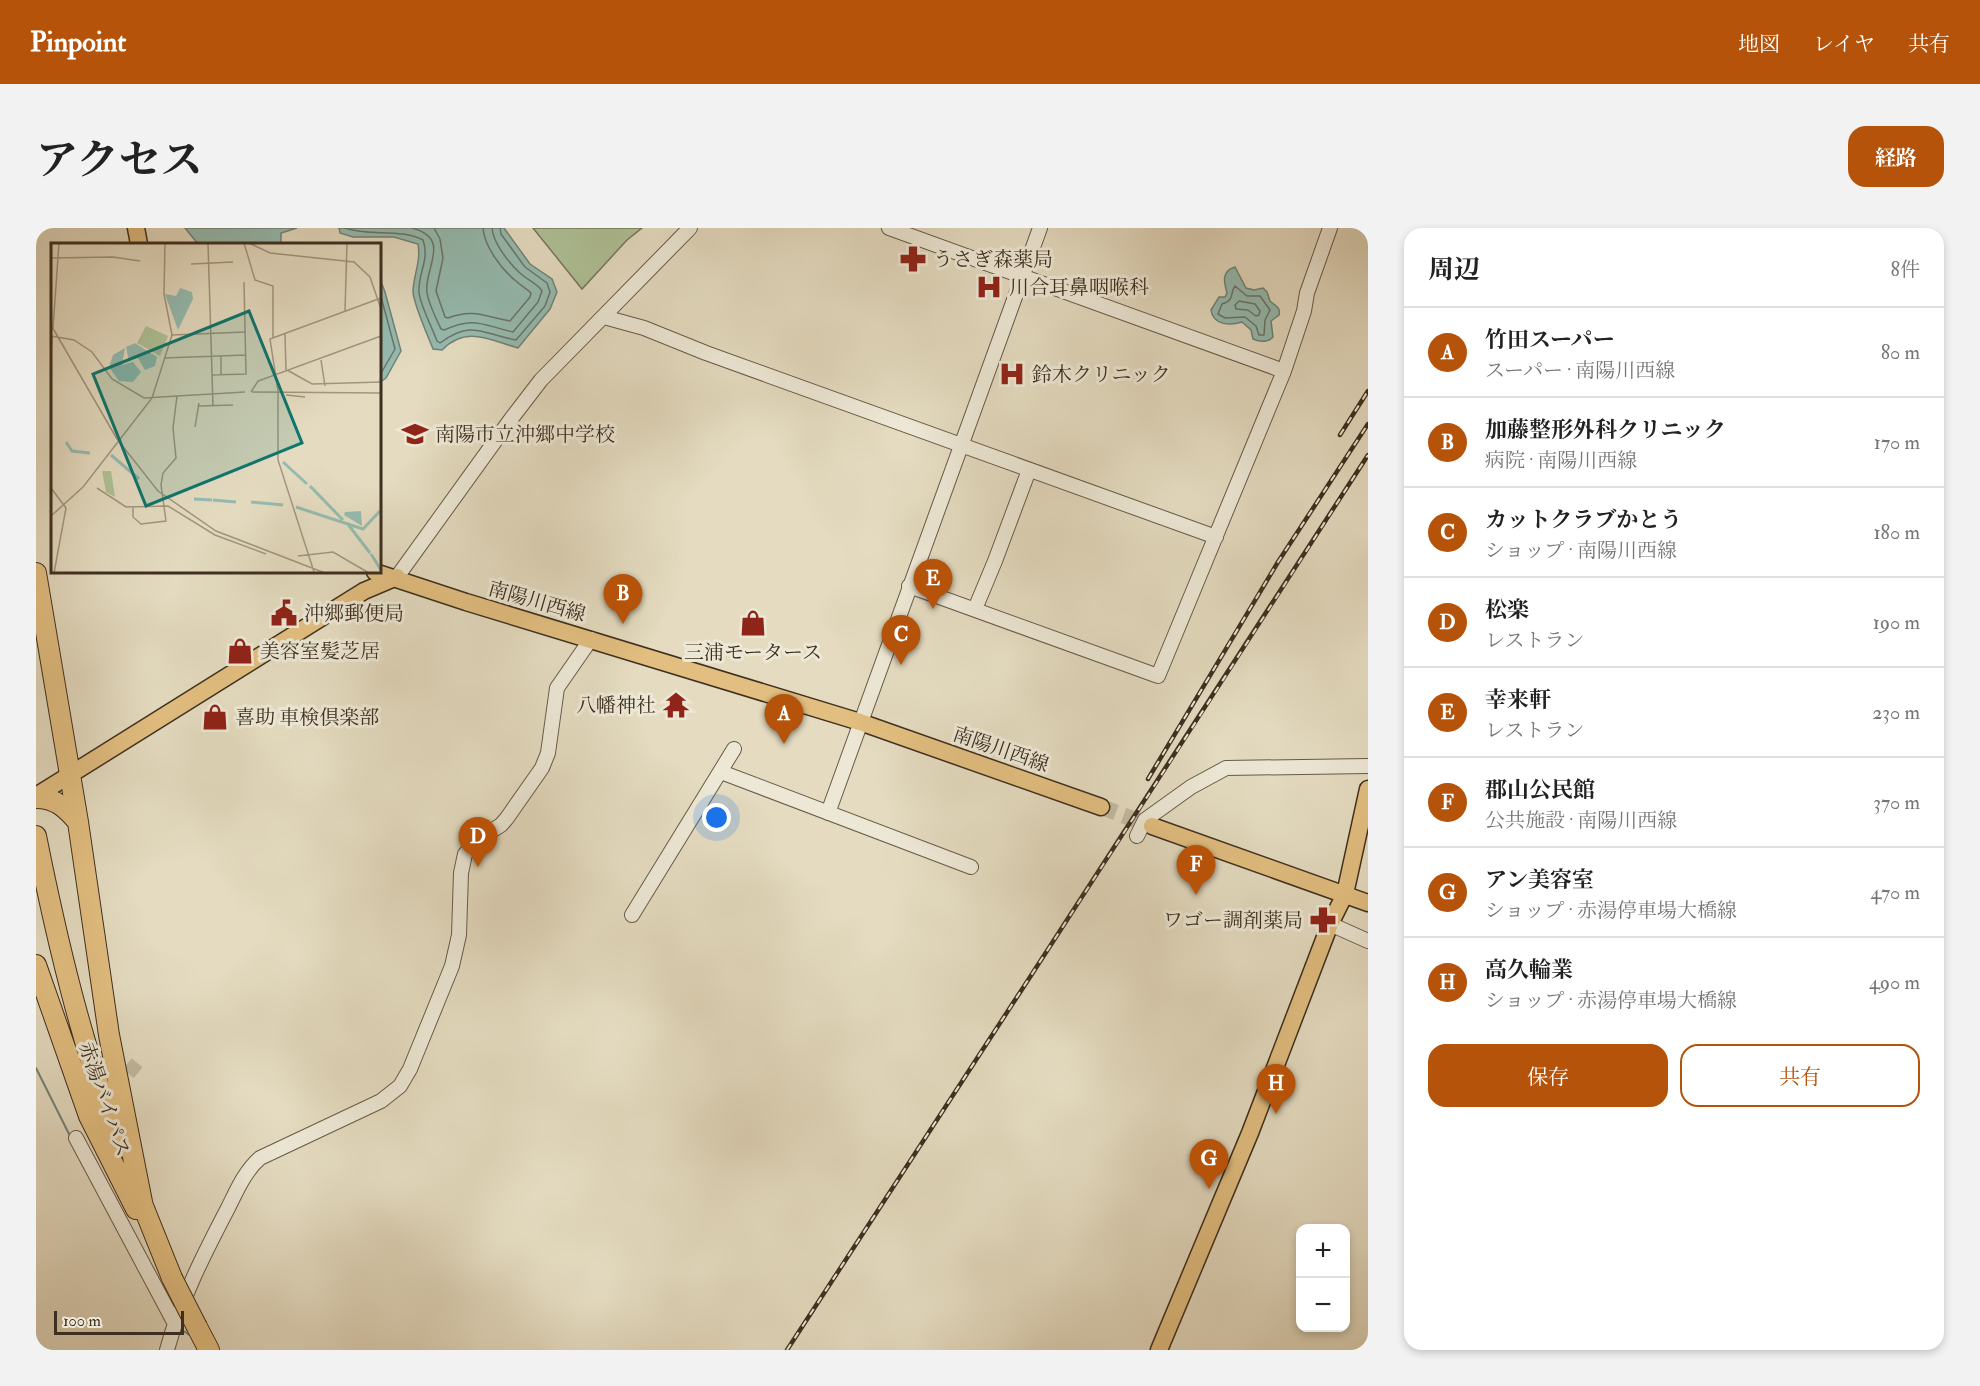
<!DOCTYPE html>
<html lang="ja">
<head>
<meta charset="utf-8">
<style>
	body { margin:0; font-family:"IM FELL Double Pica","Noto Serif JP",serif; background:#f2f2f2; color:#222 }
	.controls { position:absolute; right:18px; bottom:18px; display:grid; overflow:hidden; border-radius:12px; box-shadow:0 3px 9px #0003 }
	.controls button { width:54px; height:54px; display:grid; place-items:center; padding:0; border:0; border-bottom:2px solid #e0e0e0; background:#fff; color:#222; font:30px sans-serif }
	.scale { position:absolute; left:18px; bottom:15px; width:130px; box-sizing:border-box; padding-left:6px; border:3px solid #3e2f1f; border-top:0; font-size:16px; line-height:21px; white-space:nowrap; color:#3e2f1f; -webkit-text-stroke:4px #ede8d6; paint-order:stroke }
	.you { position:absolute; left:681px; top:590px; width:21px; height:21px; margin:-15px; border:4px solid #fff; border-radius:50%; background:#1a73e8; box-shadow:0 0 0 9px #1a73e833 }
	.badge { display:grid; place-items:center; width:39px; height:39px; border-radius:50%; background:#b45309; color:#fff; font-size:20px; font-weight:700 }
	.pin { position:absolute; translate:-50% -50px; filter:drop-shadow(0 2px 3px #0008) }
	.pin::after { content:''; position:absolute; top:32px; width:21px; height:18px; background:inherit; clip-path:polygon(0 0,100% 0,50% 100%) }
	.list { margin:0; padding:0; list-style:none }
	h2 { display:flex; justify-content:space-between; align-items:center; height:78px; margin:0; padding:0 24px; font-size:26px }
	h2 small { font-size:20px; font-weight:400; color:#767676 }
	.list li { display:grid; grid-template-columns:39px 1fr auto; gap:18px; align-items:center; box-sizing:border-box; height:90px; padding:0 24px; border-top:2px solid #e0e0e0 }
	.list b { display:block; font-size:22px; white-space:nowrap }
	.list p { margin:0; font-size:20px; white-space:nowrap; color:#767676 }
	.list em { font-size:20px; font-style:normal; color:#767676 }
	.actions { display:flex; gap:12px; padding:18px 24px }
	.actions a { flex:1; padding:14px 0; border:2px solid #b45309; border-radius:18px; text-align:center; font-size:21px; color:#b45309 }
	.actions .main { background:#b45309; color:#fff }
	.map { position:relative; flex:none; width:1332px; height:1122px; overflow:hidden; border-radius:18px }
	header { display:flex; align-items:center; gap:36px; box-sizing:border-box; height:84px; padding:0 30px; background:#b45309; color:#fff }
	header strong { font-size:28px }
	nav { display:flex; gap:33px; margin-inline-start:auto; font-size:21px }
	.intro { display:flex; align-items:center; justify-content:space-between; box-sizing:border-box; height:144px; padding:0 36px }
	h1 { margin:0; font-size:42px }
	.button { padding:15px 27px; border-radius:18px; background:#b45309; color:#fff; font-size:21px; font-weight:700 }
	main { display:flex; gap:36px; padding:0 36px }
	aside { flex:1; background:#fff; border-radius:18px; box-shadow:0 3px 9px #0003 }
	.map>svg:first-child { display:block }
</style>
</head>
<body>
<header>
<strong>Pinpoint</strong>
<nav><a>地図</a><a>レイヤ</a><a>共有</a></nav>
</header>
<div class="intro"><h1>アクセス</h1><a class="button">経路</a></div>
<main>
<div class="map">
<svg width="1332" height="1122" viewBox="0 0 1332 1122">
	<rect width="100%" height="100%" fill="#e4dbc0"/>
	<filter id="stains"><feTurbulence type="fractalNoise" baseFrequency=".00333" numOctaves="4"/><feColorMatrix values="0 0 0 0 .2 0 0 0 0 .09 0 0 0 0 .02 0 0 0 .5 -.17"/></filter>
	<radialGradient id="worn" r=".72"><stop offset=".6" stop-color="#630" stop-opacity="0"/><stop offset="1" stop-color="#630" stop-opacity=".3"/></radialGradient>
	<path fill="#afc197" stroke="#76785b" stroke-width="1.5" d="M 497,0 L 606,0 L 591,12 L 546,61 Z"/>
	<path fill="#95bbb0" stroke="#728376" stroke-width="1.5" d="M 149,0 L 261,0 L 245,5 L 245,16 L 162,16 Z
		M 303,0 L 468,0 L 494,36 L 516,51 L 521,64 L 514,81 L 482,120 C 454,112 430,97 406,122 L 397,121 C 392,108 377,75 377,63 C 378,44 385,35 382,16 L 358,9 L 317,9 L 304,5 Z
		M 1199,39 L 1210,60 L 1218,62 L 1227,60 L 1231,64 L 1234,73 C 1239,78 1245,79 1243,87 L 1235,93 L 1237,109 C 1231,115 1224,114 1217,111 L 1215,102 L 1206,94 C 1194,98 1177,97 1175,82 L 1183,69 L 1189,69 L 1191,65 C 1188,54 1185,43 1199,39 Z
		M 344,51 L 349,64 L 365,123 L 350,150 L 344,154 Z"/>
	<g fill="none" stroke-linecap="round" stroke-linejoin="round">
		<path stroke="#6a7568" stroke-width="1.5" d="M 309,0 C 334,9 364,0 387,12 C 394,32 382,44 383,64 C 384,77 396,99 401,113 L 404,115 C 436,91 446,106 480,112 L 509,78 L 514,64 L 511,55 L 489,39 L 465,6 L 464,0
			M 376,0 C 417,11 387,41 391,65 C 393,77 400,90 405,101 L 408,102 C 439,88 446,97 477,104 L 502,74 L 506,63 C 501,55 491,52 484,45 C 473,35 457,15 456,0
			M 398,0 L 404,11 L 407,30 L 400,63 L 409,89 L 412,90 C 437,80 450,89 474,93 L 494,69 L 495,65 C 491,61 485,58 480,53 C 466,42 448,18 447,0
			M 1199,58 L 1211,68 L 1224,68 L 1234,82 L 1229,92 L 1228,107 L 1223,107 L 1220,98 L 1209,89 L 1189,90 L 1182,86 L 1186,76 C 1200,71 1193,66 1199,58 Z
			M 344,65 L 359,121 L 344,147
			M 1203,73 L 1219,76 L 1224,83 L 1223,87 L 1220,88 L 1212,82 L 1200,81 L 1199,77 Z"/>
		<path stroke="#728376" stroke-width="2" d="M 0,840 L 34,908
			M 143,1100 L 158,1110"/>
		<path stroke="#c3b9a0" stroke-width="14" stroke-dasharray="14 7" stroke-linecap="butt" d="M 79,862 L 105,830"/>
		<path stroke="#c3b9a0" stroke-width="16" stroke-dasharray="16 8" stroke-linecap="butt" d="M 1065,579 L 1116,598"/>
		<g stroke="#685a47" stroke-width="16">
			<path id="minor" d="M 853,0 L 1248,143
				M 568,89 L 608,100 L 670,125 L 1180,309
				M 361,349 L 475,191 L 505,152 L 654,0
				M 873,358 L 1122,448 L 1248,143 L 1268,83 L 1271,65 L 1294,0
				M 939,381 L 959,333 L 993,242
				M 685,544 L 935,639
				M 792,585 L 1004,0
				M 1101,608 L 1109,592 L 1155,559 L 1190,540 L 1332,538
				M 596,687 L 698,521
				M 1294,696 L 1332,713
				M 40,910 L 138,1094
				M 131,1122 C 144,1073 168,1026 192,980 C 201,962 209,943 224,930 L 345,873 L 364,858 L 374,841 L 416,738 L 423,707 L 425,645 L 429,626 L 444,610 L 465,597 L 471,590 L 506,540 L 512,525 L 521,460 L 555,411"/>
		</g>
		<g stroke="#3e2f1f" stroke-width="19">
			<path id="major" d="M 100,0 L 103,16
				M 339,344 L 430,374 L 824,494 L 1065,579
				M 0,568 L 328,363 L 361,349
				M 1116,598 L 1332,675
				M 1123,1122 L 1214,905 L 1294,696 L 1309,666 L 1332,561"/>
		</g>
		<g stroke="#3e2f1f" stroke-width="22">
			<path id="highway" d="M 0,345 L 42,594 L 73,807 L 106,974
				M 0,570 C 20,570 30,580 42,594
				M 0,608 C 21,713 46,818 84,919
				M 0,737 L 53,888 L 100,981
				M 101,963 L 136,1050
				M 161,1099 L 173,1122"/>
		</g>
		<use href="#minor" stroke="#ede8d6" stroke-width="14"/>
		<use href="#major" stroke="#e2be80" stroke-width="16"/>
		<use href="#highway" stroke="#e2be80" stroke-width="20"/>
		<g stroke="#3e2f1f" stroke-width="4.5">
			<path id="rail" d="M 1304,207 L 1332,163
				M 1112,551 L 1242,334 L 1332,196
				M 751,1122 C 945,824 1140,526 1332,227"/>
		</g>
		<use href="#rail" stroke="#ede8d6" stroke-width="2" stroke-dasharray="7" stroke-linecap="butt"/>
		<g stroke="#3e2f1f" stroke-width="22" stroke-linecap="butt">
			<path id="highway-bridge" d="M 136,1050 L 161,1099"/>
		</g>
		<use href="#highway-bridge" stroke="#e2be80" stroke-width="20"/>
	</g>
	<defs>
		<g id="pharmacy-bare" transform="scale(2.07)"><path d="M-2-6h4v4h4v4h-4v4h-4v-4h-4v-4h4Z" fill="#8f2418" stroke="#ede8d6" stroke-width="2.5" paint-order="stroke"/></g>
		<g id="hospital-bare" transform="scale(2.07)"><path d="M-5-5h3v3.5h4V-5h3V5h-3V1.5h-4V5h-3Z" fill="#8f2418" stroke="#ede8d6" stroke-width="2.5" paint-order="stroke"/></g>
		<g id="school-bare" transform="scale(2.07)"><path d="M0-5L7-2L0 1L-7-2ZM-4 1L0 2.5L4 1V4Q0 6-4 4Z" fill="#8f2418" stroke="#ede8d6" stroke-width="2.5" paint-order="stroke"/></g>
		<g id="civic-bare" transform="scale(2.07)"><path d="M-.6-6.5H3V-4.5H.6V-3L4-1V1h2V6H-6V1h2V-1L-.6-3ZM-1.2 2.5V6h2.4V2.5Z" fill="#8f2418" stroke="#ede8d6" stroke-width="2.5" paint-order="stroke"/></g>
		<g id="shop-bare" transform="scale(2.07)"><path d="M-5-2.5h2.3a2.7 3.5 0 0 1 5.4 0H5L5.5 6h-11ZM-1.5-2.5h3a1.5 2.3 0 0 0-3 0Z" fill="#8f2418" stroke="#ede8d6" stroke-width="2.5" paint-order="stroke"/></g>
		<g id="temple-bare" transform="scale(2.07)"><path d="M0-6L5-2H3V0L6.5 2.5H4V6H1.5V3h-3V6H-4V2.5H-6.5L-3 0V-2H-5Z" fill="#8f2418" stroke="#ede8d6" stroke-width="2.5" paint-order="stroke"/></g>
	</defs>
	<g fill-rule="evenodd">
		<use href="#pharmacy-bare" x="877" y="31"/>
		<use href="#hospital-bare" x="953" y="59"/>
		<use href="#hospital-bare" x="976" y="146"/>
		<use href="#school-bare" x="379" y="206"/>
		<use href="#civic-bare" x="248" y="385"/>
		<use href="#shop-bare" x="717" y="395"/>
		<use href="#shop-bare" x="204" y="423"/>
		<use href="#temple-bare" x="640" y="477"/>
		<use href="#shop-bare" x="179" y="489"/>
		<use href="#pharmacy-bare" x="1287" y="692"/>
	</g>
	<g text-anchor="middle" stroke-width="6" stroke-linejoin="round" paint-order="stroke">
		<g font-size="20" fill="#3e2f1f" stroke="#ede8d6" text-anchor="start">
			<text x="897" y="38">うさぎ森薬局</text>
			<text x="973" y="66">川合耳鼻咽喉科</text>
			<text x="996" y="153">鈴木クリニック</text>
			<text x="399" y="213">南陽市立沖郷中学校</text>
			<text x="268" y="392">沖郷郵便局</text>
			<text x="224" y="430">美容室髪芝居</text>
			<text x="717" y="431" text-anchor="middle">三浦モータース</text>
			<text x="620" y="484" text-anchor="end">八幡神社</text>
			<text x="199" y="496">喜助 車検倶楽部</text>
			<text x="1267" y="699" text-anchor="end">ワゴー調剤薬局</text>
		</g>
		<g font-size="20" fill="#3e2f1f" stroke="#ede8d6">
			<text transform="translate(501 373) rotate(16)" y="7">南陽川西線</text>
			<text transform="translate(965 521) rotate(19)" y="7">南陽川西線</text>
			<text transform="translate(69 871) rotate(71)" y="7">赤湯バイパス</text>
		</g>
	</g>
	<g transform="translate(15 15)">
		<rect width="330" height="330" fill="#e4dbc0"/>
		<path d="M 95,83 L 117,93 L 109,113 L 86,100 ZM 51,228 L 60,228 L 64,254 L 55,249 Z" fill="#afc197"/>
		<path d="M 129,45 L 141,49 L 142,56 L 127,87 L 114,51 L 125,53 ZM 84,100 L 106,114 L 104,123 L 94,127 L 87,115 L 78,118 L 75,104 ZM 74,105 L 71,122 L 82,119 L 90,129 L 82,139 L 68,138 L 58,124 L 62,112 ZM 310,268 L 311,283 L 293,272 L 294,269 Z" fill="#95bbb0"/>
		<path fill="none" stroke="#95bbb0" stroke-width="3" d="M 15,199 L 21,208 L 39,210M 60,212 L 88,236M 232,219 L 256,241M 259,243 L 292,277M 143,256 L 161,257M 162,257 L 185,259M 200,259 L 232,262M 245,264 L 312,286 L 329,268M 296,280 L 319,310M 320,311 L 330,327"/>
		<path fill="none" stroke="#a29680" stroke-width="1.5" d="M 157,0 L 162,163M 193,0 L 204,37 L 222,43 L 222,95M 198,0 L 219,10 L 303,19 L 319,34 L 330,66M 0,15 L 62,14 L 89,18M 140,21 L 182,19M 294,68 L 296,0M 0,82 L 66,196 L 107,248 L 165,288 L 274,330M 2,85 L 8,0M 234,91 L 235,128M 121,92 L 195,89M 0,93 L 23,97 L 41,109 L 61,136 L 93,155 L 194,149M 170,113 L 170,132M 0,115 L 1,93M 113,115 L 195,112M 270,117 L 274,143M 236,127 L 261,141 L 330,139M 161,132 L 195,131 L 193,39M 200,149 L 207,138 L 330,93M 201,149 L 330,150M 235,152 L 254,154M 101,155 L 121,92 L 113,51 L 114,0M 148,163 L 182,162M 144,184 L 148,160M 0,245 L 15,265 L 3,330M 46,245 L 75,264 L 117,263 L 164,292 L 215,311M 82,264 L 82,274 L 90,281 L 115,278 L 110,242 L 112,230 L 125,215 L 122,185 L 126,153M 0,273 L 32,244 L 101,155M 247,313 L 282,309 L 318,330M 263,329 L 227,217 L 227,148 L 219,96 L 330,55"/>
		<path fill="#0f766e" fill-opacity="0.15" stroke="#0f766e" stroke-width="3" d="M 198,68 L 251,200 L 95,263 L 42,131 Z"/>
		<rect width="330" height="330" fill="none" stroke="#3e2f1f" stroke-width="3"/>
	</g>
	<rect width="100%" height="100%" filter="url(#stains)"/>
	<rect width="100%" height="100%" fill="url(#worn)"/>
</svg>
<div class="controls">
<button>+</button>
<button>−</button>
</div>
<div class="scale">100 m</div>
<div class="you"></div>
<div class="pin badge" style="left:748px;top:516px">A</div>
<div class="pin badge" style="left:587px;top:396px">B</div>
<div class="pin badge" style="left:865px;top:437px">C</div>
<div class="pin badge" style="left:442px;top:639px">D</div>
<div class="pin badge" style="left:897px;top:381px">E</div>
<div class="pin badge" style="left:1160px;top:667px">F</div>
<div class="pin badge" style="left:1173px;top:961px">G</div>
<div class="pin badge" style="left:1240px;top:886px">H</div>
</div>
<aside>
<h2>周辺<small>8件</small></h2>
<ul class="list">
<li><span class="badge">A</span><div><b>竹田スーパー</b><p>スーパー · 南陽川西線</p></div><em>80 m</em></li>
<li><span class="badge">B</span><div><b>加藤整形外科クリニック</b><p>病院 · 南陽川西線</p></div><em>170 m</em></li>
<li><span class="badge">C</span><div><b>カットクラブかとう</b><p>ショップ · 南陽川西線</p></div><em>180 m</em></li>
<li><span class="badge">D</span><div><b>松楽</b><p>レストラン</p></div><em>190 m</em></li>
<li><span class="badge">E</span><div><b>幸来軒</b><p>レストラン</p></div><em>230 m</em></li>
<li><span class="badge">F</span><div><b>郡山公民館</b><p>公共施設 · 南陽川西線</p></div><em>370 m</em></li>
<li><span class="badge">G</span><div><b>アン美容室</b><p>ショップ · 赤湯停車場大橋線</p></div><em>470 m</em></li>
<li><span class="badge">H</span><div><b>高久輪業</b><p>ショップ · 赤湯停車場大橋線</p></div><em>490 m</em></li>
</ul>
<div class="actions"><a class="main">保存</a><a>共有</a></div>
</aside>
</main>
</body>
</html>
